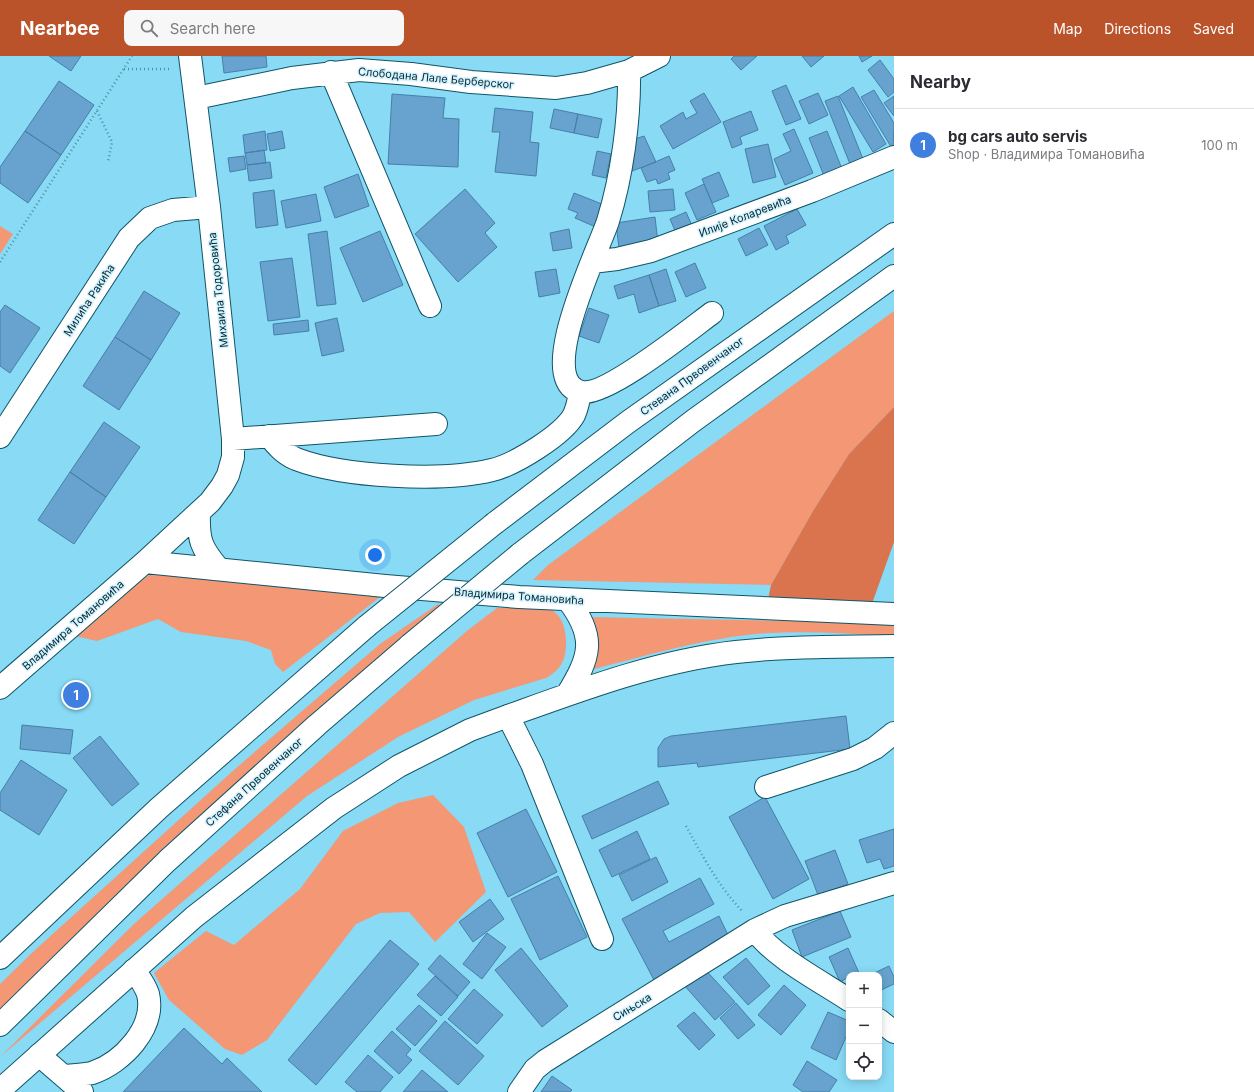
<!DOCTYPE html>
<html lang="en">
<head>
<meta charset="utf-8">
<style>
	body { margin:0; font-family:Inter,sans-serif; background:#f7f7f7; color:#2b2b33 }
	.controls { position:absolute; right:12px; bottom:12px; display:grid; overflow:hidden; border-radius:8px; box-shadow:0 2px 10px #0003 }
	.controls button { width:36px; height:36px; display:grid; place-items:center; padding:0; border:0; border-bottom:1px solid #e1e1e2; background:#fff; color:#2b2b33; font:20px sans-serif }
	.you { position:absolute; left:375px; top:499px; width:14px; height:14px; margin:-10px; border:3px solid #fff; border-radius:50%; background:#1a73e8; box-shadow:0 0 0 6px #1a73e833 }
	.badge { display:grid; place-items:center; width:26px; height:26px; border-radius:50%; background:#ba532a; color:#fff; font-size:13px; font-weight:700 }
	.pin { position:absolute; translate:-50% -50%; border:2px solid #fff; box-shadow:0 1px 4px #0006 }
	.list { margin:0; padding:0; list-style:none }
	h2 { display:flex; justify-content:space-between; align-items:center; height:52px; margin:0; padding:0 16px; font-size:17px }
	h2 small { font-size:13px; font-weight:400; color:#7c7c81 }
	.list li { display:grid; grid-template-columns:26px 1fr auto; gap:12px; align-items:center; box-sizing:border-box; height:72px; padding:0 16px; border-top:1px solid #e1e1e2 }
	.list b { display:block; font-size:15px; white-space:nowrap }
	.list p { margin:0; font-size:13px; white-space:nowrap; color:#7c7c81 }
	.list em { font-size:13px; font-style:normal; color:#7c7c81 }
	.icon { flex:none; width:22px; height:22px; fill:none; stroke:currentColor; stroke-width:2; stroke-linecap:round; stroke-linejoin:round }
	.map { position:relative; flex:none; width:894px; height:1036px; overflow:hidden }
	header { display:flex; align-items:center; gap:24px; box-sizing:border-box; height:56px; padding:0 20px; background:#ba532a; color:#fff }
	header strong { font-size:19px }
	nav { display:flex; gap:22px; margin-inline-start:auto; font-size:14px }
	.search { width:280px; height:36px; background:#f7f7f7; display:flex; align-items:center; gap:10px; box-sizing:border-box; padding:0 14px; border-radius:8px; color:#7c7c81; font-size:15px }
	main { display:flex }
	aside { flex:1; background:#fff }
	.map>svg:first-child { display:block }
</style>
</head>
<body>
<header>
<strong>Nearbee</strong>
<div class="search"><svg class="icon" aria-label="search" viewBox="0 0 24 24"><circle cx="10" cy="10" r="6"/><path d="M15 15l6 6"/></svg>Search here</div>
<nav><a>Map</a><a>Directions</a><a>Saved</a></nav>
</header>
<main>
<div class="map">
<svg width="894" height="1036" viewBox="0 0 894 1036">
	<rect width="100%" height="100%" fill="#88daf5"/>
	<path fill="#f39774" d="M 0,170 L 13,178 L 0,198 Z
		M 894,255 L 894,351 L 849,398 L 813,455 L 771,529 L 533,524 L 548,509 Z
		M 156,514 L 380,541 L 283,616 L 275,608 L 271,594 L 246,585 L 181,576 L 158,563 L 97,585 L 75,580 L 105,551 Z
		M 438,548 L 442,551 L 0,954 L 0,928 L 35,894 L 235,713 L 380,588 Z
		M 497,552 C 508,552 541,550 549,553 C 567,559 569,590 563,605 C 560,612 553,618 546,622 L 474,644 L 398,681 L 307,740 L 0,1001 L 135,867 L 468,574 Z
		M 589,561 L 894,567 L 894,580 C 853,578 811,575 769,577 C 709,581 649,599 591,614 Z
		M 433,739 L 464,771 L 486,836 L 435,886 L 409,856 L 380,857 L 356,868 L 267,984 L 242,999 L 225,993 L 169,944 L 154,917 L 206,875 L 234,889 L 300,833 L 343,775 L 398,747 Z"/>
	<path fill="#da744e" d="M 894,351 L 894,486 L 869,556 L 766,553 L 771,529 L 813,455 L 849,398 Z"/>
	<path fill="#67a3ce" stroke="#4580a9" d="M 49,0 L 81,0 L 71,15 Z
		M 222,0 L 266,0 L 267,11 L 224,17 Z
		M 734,0 L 757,0 L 741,14 L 731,3 Z
		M 802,0 L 824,0 L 811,11 Z
		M 859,0 L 872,0 L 862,6 Z
		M 880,4 L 894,23 L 894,36 L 888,41 L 868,14 Z
		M 59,25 L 94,49 L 61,99 L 25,75 Z
		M 786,29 L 801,63 L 786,69 L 772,35 Z
		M 853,31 L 886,88 L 873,96 L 839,40 Z
		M 874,34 L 894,67 L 893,94 L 861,41 Z
		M 704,37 L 721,66 L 673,93 L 660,70 L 683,56 L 686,63 L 697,57 L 690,45 Z
		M 818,37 L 828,59 L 809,68 L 799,45 Z
		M 392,38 L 445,42 L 443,62 L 459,63 L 458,111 L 388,108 Z
		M 838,40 L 863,103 L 850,108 L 825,45 Z
		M 894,40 L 894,60 L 884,47 Z
		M 495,52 L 533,56 L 530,86 L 539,87 L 536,120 L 495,116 L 500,76 L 492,76 Z
		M 554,53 L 578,58 L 574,77 L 550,72 Z
		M 751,55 L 758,74 L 740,81 L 742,88 L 732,92 L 723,66 Z
		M 578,58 L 602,63 L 598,82 L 574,77 Z
		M 794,73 L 813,117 L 785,129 L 774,103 L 791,95 L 783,78 Z
		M 25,75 L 61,99 L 28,147 L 0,127 L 0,111 Z
		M 265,75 L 267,94 L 245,97 L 243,79 Z
		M 282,75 L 285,92 L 270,95 L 267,78 Z
		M 827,75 L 842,113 L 824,120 L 809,82 Z
		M 644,80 L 656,106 L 627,117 L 632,84 Z
		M 768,88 L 776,121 L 753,127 L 745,93 Z
		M 264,94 L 266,107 L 247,109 L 245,97 Z
		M 597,95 L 611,98 L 606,122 L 592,119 Z
		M 244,100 L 246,113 L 230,116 L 228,102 Z
		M 669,100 L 675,114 L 668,117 L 670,123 L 658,128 L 656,123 L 647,126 L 641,112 Z
		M 270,106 L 272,122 L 249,125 L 247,109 Z
		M 719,116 L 729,140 L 712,147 L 702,123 Z
		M 358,118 L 369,150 L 335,162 L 324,131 Z
		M 704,128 L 716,156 L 697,164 L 685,137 Z
		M 465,133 L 495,167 L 485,177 L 497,191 L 458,226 L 415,178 Z
		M 673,133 L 675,154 L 650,156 L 648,135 Z
		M 274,134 L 278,169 L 256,172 L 253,137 Z
		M 574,137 L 607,150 L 598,172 L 575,162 L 578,157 L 568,153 Z
		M 316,138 L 321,165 L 286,172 L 281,145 Z
		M 797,153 L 806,169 L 786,180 L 789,187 L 776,194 L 764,170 Z
		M 686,156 L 693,172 L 677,179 L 670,163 Z
		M 655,161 L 658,187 L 619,192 L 616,167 Z
		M 759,172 L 768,189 L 746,200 L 738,183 Z
		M 569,173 L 572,192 L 553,195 L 550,177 Z
		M 327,175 L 336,248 L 317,250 L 308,178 Z
		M 380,175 L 403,229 L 363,246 L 340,192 Z
		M 292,202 L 300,261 L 268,265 L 260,206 Z
		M 695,207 L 706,232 L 686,241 L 675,216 Z
		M 556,213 L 560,237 L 539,241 L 535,216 Z
		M 666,213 L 676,245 L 659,250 L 649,219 Z
		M 649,219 L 659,250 L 639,257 L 634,238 L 618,243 L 614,230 Z
		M 144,235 L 180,257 L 151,304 L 115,281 Z
		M 5,249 L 40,272 L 10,317 L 0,310 L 0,256 Z
		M 589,252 L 609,259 L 599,287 L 579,280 Z
		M 337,262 L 344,295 L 322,300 L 315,267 Z
		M 308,264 L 309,275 L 274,279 L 273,268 Z
		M 115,281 L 151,304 L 119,354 L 83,330 Z
		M 104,366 L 140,391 L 106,441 L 70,416 Z
		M 70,416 L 106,441 L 74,488 L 38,464 Z
		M 846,660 L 850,693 L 698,711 L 697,707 L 658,711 L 658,692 L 664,683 L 671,680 Z
		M 22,669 L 73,674 L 70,698 L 20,693 Z
		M 100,680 L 139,728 L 112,750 L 73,702 Z
		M 21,704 L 67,734 L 39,779 L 0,754 L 0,737 Z
		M 658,725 L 669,748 L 592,783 L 582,760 Z
		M 765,741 L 809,823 L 773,843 L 729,761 Z
		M 526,753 L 557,816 L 508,841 L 477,777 Z
		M 894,773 L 894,810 L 884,813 L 880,803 L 867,807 L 859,784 Z
		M 637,775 L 650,803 L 612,821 L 599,794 Z
		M 835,794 L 848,828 L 818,839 L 805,805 Z
		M 656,801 L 668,826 L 632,845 L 619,819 Z
		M 558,820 L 587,881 L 540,904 L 511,843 Z
		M 700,822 L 714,848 L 663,875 L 669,886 L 719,860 L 730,883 L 654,924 L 622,863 Z
		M 490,843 L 504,863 L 473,886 L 459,866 Z
		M 840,855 L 851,881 L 802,901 L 792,874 Z
		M 487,877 L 506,891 L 482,923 L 463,908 Z
		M 390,884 L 419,908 L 316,1029 L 288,1004 Z
		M 521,892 L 568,950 L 542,971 L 495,914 Z
		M 848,892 L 859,917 L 849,919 L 849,921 L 840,926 L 829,901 Z
		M 440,899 L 470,926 L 458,940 L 428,913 Z
		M 746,902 L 770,930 L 748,949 L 723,921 Z
		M 702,910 L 735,946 L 715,964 L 683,928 Z
		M 889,910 L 894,921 L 894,928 L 879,935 L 879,919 L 870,919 Z
		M 435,920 L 458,941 L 441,960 L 417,939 Z
		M 784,929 L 806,949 L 781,979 L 758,959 Z
		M 474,933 L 503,959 L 477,988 L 448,963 Z
		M 736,947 L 755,969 L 738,983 L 720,962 Z
		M 419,949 L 437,965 L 415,990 L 396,973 Z
		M 694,956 L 715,979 L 699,994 L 677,970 Z
		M 828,956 L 849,965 L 849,974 L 836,1004 L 811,992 Z
		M 445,965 L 484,1000 L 458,1029 L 419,995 Z
		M 184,972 L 222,1008 L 227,1002 L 262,1036 L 123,1036 Z
		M 392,975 L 411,993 L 406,999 L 412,1004 L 399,1018 L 374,995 Z
		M 368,999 L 393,1021 L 380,1036 L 357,1036 L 345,1026 Z
		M 807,1005 L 837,1024 L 829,1036 L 803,1036 L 793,1029 Z
		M 422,1014 L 448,1036 L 403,1036 Z
		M 552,1020 L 572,1034 L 570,1036 L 541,1036 Z"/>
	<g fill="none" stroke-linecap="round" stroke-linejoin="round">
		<g stroke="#0f5567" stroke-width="24">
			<path id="minor" d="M 629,15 C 630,62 622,120 608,165 C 600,191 532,327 582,336 C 607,340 689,274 712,257
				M 331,16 L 430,250
				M 196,42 L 292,22 L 359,14 L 411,18 L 471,26 L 556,32 L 587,27 L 629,15 L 659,0
				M 592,206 L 617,203 L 651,195 L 812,135 L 894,101
				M 269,380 C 277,390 284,398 296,403 C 343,421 443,426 492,414 C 514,409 563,379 574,359 C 577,352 579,343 580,336
				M 0,381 L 129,182 L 150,162 L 173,154 L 209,151
				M 233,383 L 436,368
				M 199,457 C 198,484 201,492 219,513
				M 145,506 L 385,530 L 519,541 L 894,558
				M 0,632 L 145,506 L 210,446 L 222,430 L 228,419 L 233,401 L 233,383 L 209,151 L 190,0
				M 567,639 C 590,601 597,582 568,544
				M 766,731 L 853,703 L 875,692 L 894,677
				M 755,874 C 772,900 822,926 849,944
				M 602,883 L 532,708 L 508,660 C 583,633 657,605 736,596 C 788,590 841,591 894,590
				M 879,964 L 894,976
				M 39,999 L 82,1036
				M 64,1020 C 73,1019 83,1019 92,1017 C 122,1007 156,972 148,938 C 145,929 139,921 134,914
				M 519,1036 L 535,1013 L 545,1005 L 755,874 L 785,860 L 894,827"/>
		</g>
		<g stroke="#0f5567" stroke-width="24">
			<path id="highway" d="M 495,467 L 628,366 L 894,178
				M 520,498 L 693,365 L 894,220
				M 0,902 L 159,752 L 367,570
				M 0,969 L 167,805 L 317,669 L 410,589
				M 0,1034 L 194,861 L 334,752 L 399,710 L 470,674 L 508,660"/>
		</g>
		<path stroke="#5190a4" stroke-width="2.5" stroke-dasharray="1 3" stroke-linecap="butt" d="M 124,13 L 171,13
			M 97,55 L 112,86 L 108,106
			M 0,206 L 132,0
			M 686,770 C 703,801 719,831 743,856"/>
		<use href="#minor" stroke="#fff" stroke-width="22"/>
		<use href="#highway" stroke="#fff" stroke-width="22"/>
		<g stroke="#0f5567" stroke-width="24" stroke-linecap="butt">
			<path id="highway-bridge" d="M 367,570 L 495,467
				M 410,589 L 520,498"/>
		</g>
		<use href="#highway-bridge" stroke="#fff" stroke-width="22"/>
	</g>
	<g text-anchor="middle" stroke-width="3" stroke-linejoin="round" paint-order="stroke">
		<g font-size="11" fill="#042934" stroke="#d4f3fe">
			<text transform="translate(436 22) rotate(5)" y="4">Слободана Лале Берберског</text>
			<text transform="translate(745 160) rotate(-21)" y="4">Илије Коларевића</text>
			<text transform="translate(218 234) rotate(-96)" y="4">Михаила Тодоровића</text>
			<text transform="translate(89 244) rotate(-57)" y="4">Милића Ракића</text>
			<text transform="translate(692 320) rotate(-36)" y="4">Стевана Првовенчаног</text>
			<text transform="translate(519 540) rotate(4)" y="4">Владимира Томановића</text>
			<text transform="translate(73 569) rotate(-41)" y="4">Владимира Томановића</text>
			<text transform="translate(254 726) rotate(-42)" y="4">Стефана Првовенчаног</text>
			<text transform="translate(632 951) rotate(-31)" y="4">Сињска</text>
		</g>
	</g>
</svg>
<div class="controls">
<button>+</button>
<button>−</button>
<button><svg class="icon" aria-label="locate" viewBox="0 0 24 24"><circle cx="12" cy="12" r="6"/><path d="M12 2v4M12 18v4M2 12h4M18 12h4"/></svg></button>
</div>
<div class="you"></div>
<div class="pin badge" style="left:76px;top:639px;background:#3f7fe0">1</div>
</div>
<aside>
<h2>Nearby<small></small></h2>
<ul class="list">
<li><span class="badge" style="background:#3f7fe0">1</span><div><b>bg cars auto servis</b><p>Shop · Владимира Томановића</p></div><em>100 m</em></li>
</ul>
</aside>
</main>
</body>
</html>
